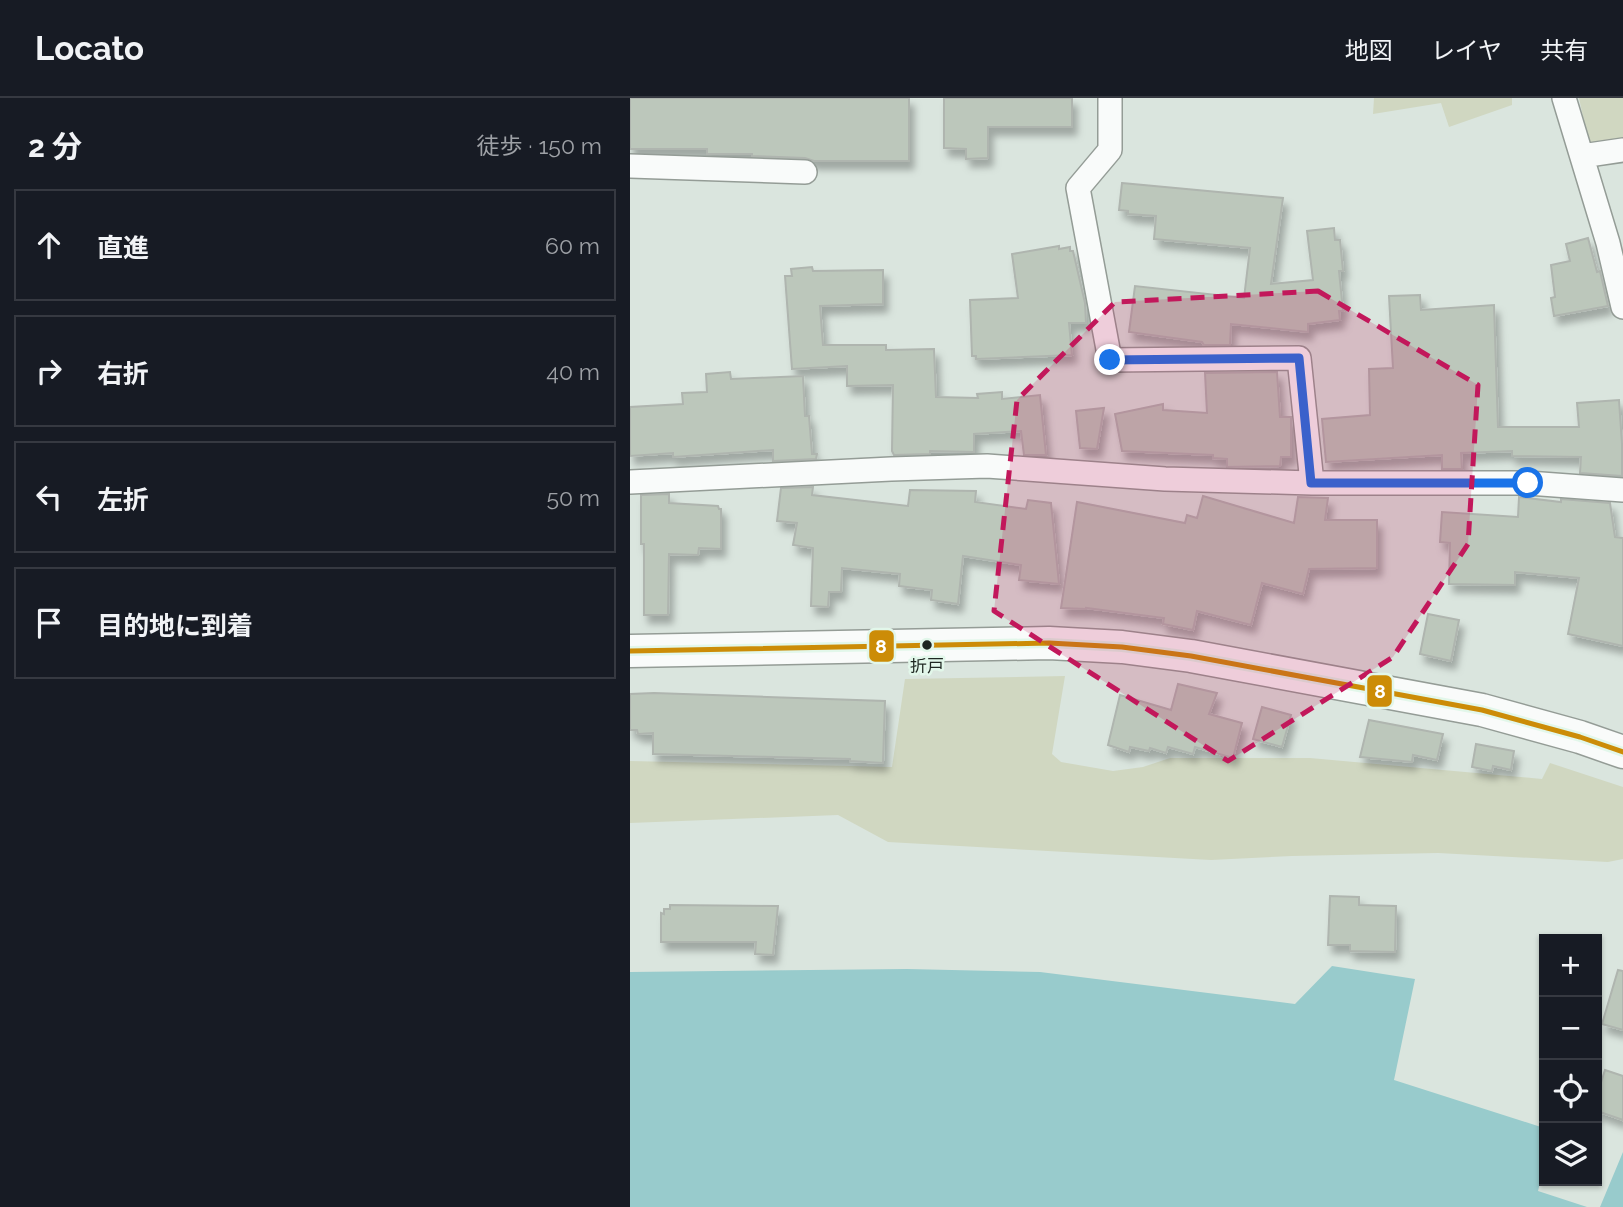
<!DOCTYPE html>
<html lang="ja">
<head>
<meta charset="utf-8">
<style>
	body { margin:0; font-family:Raleway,"Noto Sans JP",sans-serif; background:#20242c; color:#f1f3f6 }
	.controls { position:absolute; right:21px; bottom:21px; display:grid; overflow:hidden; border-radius:0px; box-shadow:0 2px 5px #0004 }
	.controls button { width:63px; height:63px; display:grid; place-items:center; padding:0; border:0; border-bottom:2px solid #363941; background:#171b24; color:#f1f3f6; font:35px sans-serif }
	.stop { position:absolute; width:21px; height:21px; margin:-16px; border:5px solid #1a73e8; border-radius:50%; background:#fff }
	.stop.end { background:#1a73e8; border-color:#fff; box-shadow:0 2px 7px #0008 }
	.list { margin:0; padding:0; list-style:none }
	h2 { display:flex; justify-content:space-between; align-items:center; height:91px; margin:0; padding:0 28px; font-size:30px }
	h2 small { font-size:23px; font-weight:400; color:#9ea1a6 }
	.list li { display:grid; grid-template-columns:46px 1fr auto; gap:21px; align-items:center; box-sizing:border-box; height:112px; margin:0 14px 14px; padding:0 14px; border:2px solid #363941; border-radius:0px }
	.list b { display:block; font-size:26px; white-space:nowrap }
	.list em { font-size:23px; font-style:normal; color:#9ea1a6 }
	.icon { flex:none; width:38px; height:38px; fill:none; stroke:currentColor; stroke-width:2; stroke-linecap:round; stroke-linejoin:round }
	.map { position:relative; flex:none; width:993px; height:1109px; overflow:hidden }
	header { display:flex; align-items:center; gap:42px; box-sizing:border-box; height:98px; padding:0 35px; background:#171b24; border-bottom:2px solid #363941 }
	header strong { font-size:33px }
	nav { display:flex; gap:38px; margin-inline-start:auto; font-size:24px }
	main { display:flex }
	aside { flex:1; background:#171b24 }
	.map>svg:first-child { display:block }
</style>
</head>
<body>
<header>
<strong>Locato</strong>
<nav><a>地図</a><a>レイヤ</a><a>共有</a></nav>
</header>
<main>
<aside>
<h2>2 分<small>徒歩 · 150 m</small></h2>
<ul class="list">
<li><svg class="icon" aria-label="ahead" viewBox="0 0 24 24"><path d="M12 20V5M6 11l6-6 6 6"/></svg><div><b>直進</b></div><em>60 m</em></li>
<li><svg class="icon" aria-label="right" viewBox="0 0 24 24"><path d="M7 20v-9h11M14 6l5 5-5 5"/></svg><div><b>右折</b></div><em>40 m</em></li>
<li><svg class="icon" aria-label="left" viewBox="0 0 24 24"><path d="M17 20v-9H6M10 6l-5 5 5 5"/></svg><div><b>左折</b></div><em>50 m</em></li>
<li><svg class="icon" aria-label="arrive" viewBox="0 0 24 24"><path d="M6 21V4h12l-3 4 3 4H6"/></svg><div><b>目的地に到着</b></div></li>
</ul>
</aside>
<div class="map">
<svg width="993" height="1109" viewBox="0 0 993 1109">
	<defs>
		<filter id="shadow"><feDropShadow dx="4.5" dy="8" stdDeviation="3.5" flood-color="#0004"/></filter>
	</defs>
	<rect width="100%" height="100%" fill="#dae5de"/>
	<path fill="#d0d7c1" d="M 744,0 L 882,0 L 882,7 L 819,29 L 811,5 L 743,16 Z
		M 949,0 L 993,0 L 993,43 L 959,46 Z
		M 435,578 L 422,656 L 431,664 L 483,673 L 513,669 L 540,660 L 680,660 L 912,681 L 920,665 L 993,689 L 993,761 L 978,764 L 808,755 L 662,758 L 581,762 L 258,744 L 208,717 L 0,725 L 0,663 L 262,669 L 275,581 Z"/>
	<path fill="#98cbcc" d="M 702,868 L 785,881 L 764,982 L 914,1030 L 914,1068 L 908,1093 L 957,1109 L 0,1109 L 0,874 L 277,871 L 410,874 L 665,906 Z
		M 993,1054 L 993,1109 L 970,1109 Z"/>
	<path fill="#bcc7bb" stroke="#afb5af" stroke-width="2" filter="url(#shadow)" d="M 0,0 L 279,0 L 279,63 L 184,63 L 175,60 L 122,58 L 122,56 L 77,56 L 77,51 L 0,51 Z
		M 314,0 L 442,0 L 442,29 L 358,29 L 358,60 L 336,61 L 336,51 L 314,50 Z
		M 492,85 L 653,100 L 641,186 L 683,182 L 677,133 L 704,130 L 705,142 L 710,142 L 713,173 L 709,173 L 713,213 L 709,213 L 710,222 L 678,226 L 678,234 L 601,226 L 600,247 L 574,247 L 572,244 L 499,234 L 505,188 L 614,200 L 620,150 L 524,141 L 526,118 L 498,116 L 498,113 L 489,112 Z
		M 958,140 L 967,174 L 970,173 L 978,208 L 924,218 L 921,200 L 925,199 L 921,167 L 940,163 L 936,146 Z
		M 429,148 L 429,151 L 440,149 L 440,153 L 443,153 L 455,205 L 456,225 L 439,225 L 442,257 L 346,261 L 346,258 L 342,258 L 340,202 L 388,200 L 382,156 Z
		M 182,169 L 183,173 L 253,172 L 253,206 L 190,208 L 193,247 L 256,247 L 256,252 L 304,251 L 306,299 L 348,300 L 347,296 L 372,294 L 372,301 L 410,297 L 416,357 L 394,357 L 391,333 L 344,336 L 344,354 L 300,353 L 300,356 L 264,357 L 262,353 L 263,287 L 217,288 L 217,268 L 162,271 L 155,178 L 162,178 L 161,171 Z
		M 790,197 L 791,212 L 864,207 L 868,329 L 949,329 L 947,305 L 989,302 L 992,346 L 992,378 L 950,375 L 951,359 L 882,358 L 882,353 L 831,355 L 832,371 L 812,371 L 812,357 L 696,364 L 692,321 L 740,317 L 739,271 L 763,270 L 759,198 Z
		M 100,274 L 101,281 L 173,278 L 175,318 L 179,318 L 182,356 L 187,356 L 186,361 L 143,363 L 143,352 L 43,359 L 43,355 L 0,358 L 0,309 L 53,306 L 52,295 L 77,294 L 76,276 Z
		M 647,274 L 650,319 L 661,319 L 661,359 L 651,359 L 650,368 L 597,369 L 597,361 L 583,360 L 583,357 L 492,353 L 485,316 L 533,306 L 533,312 L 577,315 L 575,275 Z
		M 474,310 L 467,351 L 450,350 L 446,313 Z
		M 183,389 L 182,397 L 278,408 L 280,392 L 346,393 L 345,404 L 396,411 L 398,402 L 421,405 L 429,486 L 389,482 L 391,467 L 333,458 L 328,506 L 301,502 L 302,492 L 269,488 L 270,476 L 212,470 L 211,494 L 199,494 L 198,509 L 181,508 L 183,450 L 163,447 L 167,425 L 147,423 L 151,390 Z
		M 39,396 L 39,405 L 88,408 L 89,411 L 91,411 L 91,451 L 69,450 L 68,457 L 39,456 L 38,517 L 14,517 L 14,446 L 11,446 L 11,397 Z
		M 573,398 L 664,425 L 668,399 L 698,400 L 695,422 L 747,422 L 747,470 L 679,471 L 673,496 L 632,485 L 621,527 L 567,513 L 563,532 L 533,526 L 534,520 L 456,510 L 456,511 L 431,510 L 447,404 L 555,425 L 557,417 L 567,420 Z
		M 889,399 L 931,404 L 931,401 L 980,405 L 985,439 L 993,440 L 993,548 L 938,536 L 949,480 L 885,474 L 885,487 L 819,486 L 820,445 L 810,444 L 812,414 L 888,419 Z
		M 798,516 L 829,522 L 821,563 L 790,556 Z
		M 548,586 L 587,595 L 579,616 L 612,625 L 603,660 L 565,649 L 563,656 L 538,649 L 536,655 L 520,650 L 519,653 L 500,649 L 499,654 L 478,647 L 490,597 L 541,612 Z
		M 24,595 L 255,603 L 253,665 L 220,663 L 220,661 L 23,656 L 23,635 L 8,636 L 7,632 L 0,632 L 0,596 Z
		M 632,609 L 661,617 L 652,649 L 623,641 Z
		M 739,622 L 813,636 L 807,662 L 783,657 L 782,664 L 730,659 Z
		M 846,646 L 884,653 L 881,672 L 863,668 L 862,673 L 842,669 Z
		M 700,798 L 729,799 L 729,807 L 766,808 L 765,854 L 720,853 L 720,847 L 698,847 Z
		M 40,807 L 148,808 L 143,857 L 125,856 L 126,844 L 31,844 L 31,815 L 34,816 L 34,811 L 40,811 Z
		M 988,872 L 993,873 L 993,932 L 972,926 Z
		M 975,972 L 993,978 L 993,1022 L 967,1013 L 967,997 Z"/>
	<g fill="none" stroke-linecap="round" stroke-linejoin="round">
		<g stroke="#949c96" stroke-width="26">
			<path id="street" d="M 480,0 L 480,52 L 448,90 L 480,262 L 669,260 L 682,385
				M 934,0 L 978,145 L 993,209
				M 952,58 L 993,52
				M 0,68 L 175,74
				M 0,384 L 261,371 L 357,368 L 535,381 L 682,385 L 898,385 L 993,392"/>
		</g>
		<g stroke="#949c96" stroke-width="35">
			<path id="secondary" d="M 0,553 L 419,545 L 492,549 L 561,558 L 852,612 L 950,639 L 993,654"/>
		</g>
		<use href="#street" stroke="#f9fbfa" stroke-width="23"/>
		<use href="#secondary" stroke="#f9fbfa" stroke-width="32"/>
		<g stroke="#e2f7ea" stroke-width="10">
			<path id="bus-1" d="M 0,553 L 419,545 L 492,549 L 561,558 L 852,612 L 950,639 L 993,654"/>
		</g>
		<use href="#bus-1" stroke="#cc8c07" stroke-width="5"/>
	</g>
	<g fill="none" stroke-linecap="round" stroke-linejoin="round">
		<path stroke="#1a73e8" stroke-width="9" d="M 480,262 L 669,260 L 681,385 L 898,385"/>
	</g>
	<path fill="#c2185b" fill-opacity="0.2" stroke="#c2185b" stroke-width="5" stroke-dasharray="14 9" stroke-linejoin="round" d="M 688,193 L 848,287 L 838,446 L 763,559 L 598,663 L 364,513 L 387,302 L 485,204 Z"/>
	<circle fill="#1e2621" stroke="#e2f7ea" stroke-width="2.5" cx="297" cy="547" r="6"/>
	<g text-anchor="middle" stroke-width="5" stroke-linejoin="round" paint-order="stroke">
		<g font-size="17" fill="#1e2621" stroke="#e2f7ea">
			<text x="297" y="574">折戸</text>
		</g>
	</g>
	<g stroke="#e2f7ea" stroke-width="2.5">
		<rect x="238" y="531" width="27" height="34" rx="7" fill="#cc8c07"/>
		<rect x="736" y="576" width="27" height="34" rx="7" fill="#cc8c07"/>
	</g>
	<g font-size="19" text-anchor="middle" font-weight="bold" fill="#fff">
		<text x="251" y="555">8</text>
		<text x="750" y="600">8</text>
	</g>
</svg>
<div class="controls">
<button>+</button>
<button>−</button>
<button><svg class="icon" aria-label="locate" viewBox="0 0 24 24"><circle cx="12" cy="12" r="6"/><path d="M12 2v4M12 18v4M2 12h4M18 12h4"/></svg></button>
<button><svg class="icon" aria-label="layers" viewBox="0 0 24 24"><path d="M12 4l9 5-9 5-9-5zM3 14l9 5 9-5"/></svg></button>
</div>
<div class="stop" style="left:898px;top:385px"></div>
<div class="stop end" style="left:480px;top:262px"></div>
</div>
</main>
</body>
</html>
